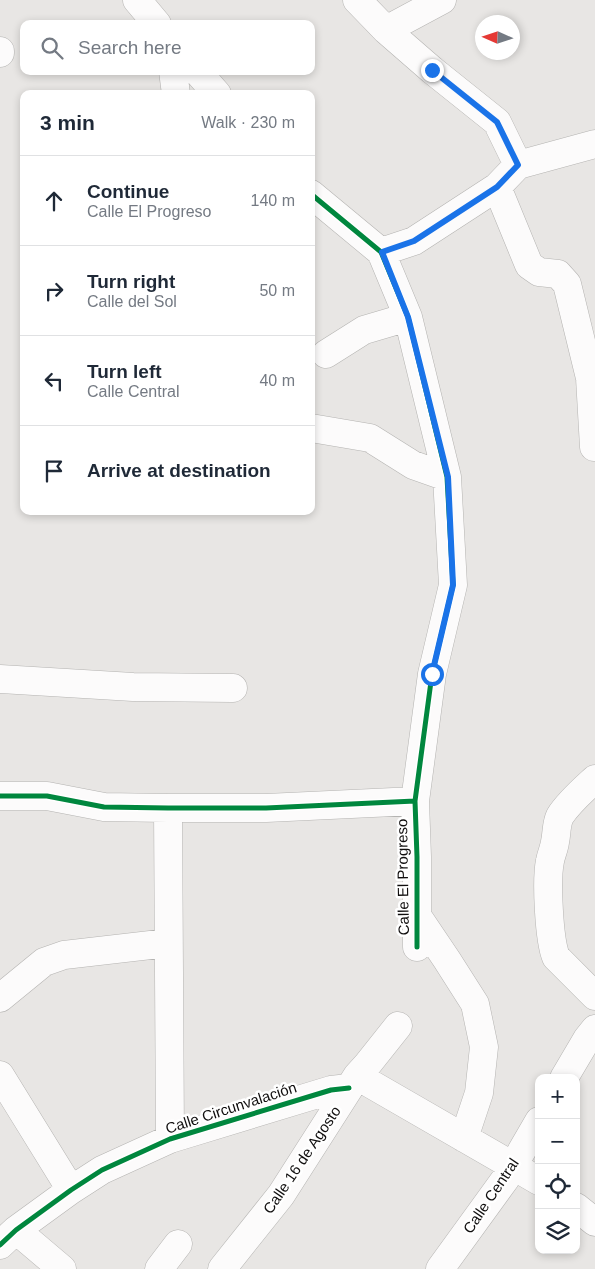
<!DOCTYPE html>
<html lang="en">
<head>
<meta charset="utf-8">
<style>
	body { margin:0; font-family:Helvetica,sans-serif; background:#f2f2f3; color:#1f2937 }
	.controls { position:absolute; right:15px; bottom:15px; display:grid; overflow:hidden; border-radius:10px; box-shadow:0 2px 8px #0003 }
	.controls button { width:45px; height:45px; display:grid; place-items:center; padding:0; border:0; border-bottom:1px solid #e0e1e3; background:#fff; color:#1f2937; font:25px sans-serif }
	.compass { position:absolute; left:475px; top:15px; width:45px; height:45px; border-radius:50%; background:#fff; box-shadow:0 2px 8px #0003; rotate:273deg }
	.stop { position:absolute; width:15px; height:15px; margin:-11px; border:4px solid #1a73e8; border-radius:50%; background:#fff }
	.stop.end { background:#1a73e8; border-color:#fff; box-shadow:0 1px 5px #0008 }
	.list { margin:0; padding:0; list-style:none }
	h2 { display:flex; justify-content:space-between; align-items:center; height:65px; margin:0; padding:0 20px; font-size:21px }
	h2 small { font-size:16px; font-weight:400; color:#747a83 }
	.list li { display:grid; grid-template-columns:32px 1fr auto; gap:15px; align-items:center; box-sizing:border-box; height:90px; padding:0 20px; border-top:1px solid #e0e1e3 }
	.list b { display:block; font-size:19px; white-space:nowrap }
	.list p { margin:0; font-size:16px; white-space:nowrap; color:#747a83 }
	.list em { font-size:16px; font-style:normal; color:#747a83 }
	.icon { flex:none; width:28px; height:28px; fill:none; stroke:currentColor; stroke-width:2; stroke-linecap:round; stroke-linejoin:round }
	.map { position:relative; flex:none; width:595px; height:1269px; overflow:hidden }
	.search { position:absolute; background:#fff; box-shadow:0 2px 8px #0003; left:20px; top:20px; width:295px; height:55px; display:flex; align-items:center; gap:12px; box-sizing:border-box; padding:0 18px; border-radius:10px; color:#747a83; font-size:19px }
	.panel { position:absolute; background:#fff; box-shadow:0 2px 8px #0003; left:20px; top:90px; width:295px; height:425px; border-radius:10px }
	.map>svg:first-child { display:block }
</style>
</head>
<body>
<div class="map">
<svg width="595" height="1269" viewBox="0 0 595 1269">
	<rect width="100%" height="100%" fill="#e8e6e4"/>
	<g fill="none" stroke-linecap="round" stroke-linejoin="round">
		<g stroke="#b4b3b1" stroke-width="29">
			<path id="minor" d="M 137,0 L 157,24
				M 357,0 L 386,30 L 432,70 L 497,122 L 518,165
				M 386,30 L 442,0
				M 0,51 L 0,53
				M 173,71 L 176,94
				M 197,71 L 217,94
				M 497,187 L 529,265 L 539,272 L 558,274 L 567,284 L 590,378 L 594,447
				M 311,194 L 381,252 L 408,317 L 447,477 L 453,585 L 432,674 L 415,801 L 417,857 L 417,947
				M 381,252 L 414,241 L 497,187 L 518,165 L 595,144
				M 326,354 L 364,330 L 408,317
				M 311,428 L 370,438 L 413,465 L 447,477
				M 0,679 L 133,687 L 233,688
				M 595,779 C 583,790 569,802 560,816 C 556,824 557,833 555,842 C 554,849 551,855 550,861 C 546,880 549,940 556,957 L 595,996
				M 0,796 L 47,796 L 104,807 L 168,808 L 266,808 L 415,801
				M 168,808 L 170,1139
				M 416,914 L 447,960 L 475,1004 L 484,1047 L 479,1093 L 464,1138
				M 0,998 L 44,962 L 64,955 L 168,943
				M 0,1075 L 71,1190
				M 357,1076 L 539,1181
				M 564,1078 L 587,1039 L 595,1029
				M 576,1207 L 595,1222
				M 16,1230 L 62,1269
				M 0,1245 L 16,1230 L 71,1190 L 102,1170 L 170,1139 L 331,1090 L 349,1088
				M 159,1269 L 178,1244
				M 222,1269 L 281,1195 L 357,1076 L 367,1065 L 398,1026
				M 440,1269 L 506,1178 L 539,1121"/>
		</g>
		<use href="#minor" stroke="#fcfbfb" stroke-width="28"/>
		<g stroke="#fff" stroke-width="8">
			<path id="cycleway" d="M 311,194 L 381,252 L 408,317 L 447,477 L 453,585 L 432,674 L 415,801 L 417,857 L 417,947
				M 0,796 L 47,796 L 104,807 L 168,808 L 266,808 L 415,801
				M 0,1245 L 16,1230 L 71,1190 L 102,1170 L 170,1139 L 331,1090 L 349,1088"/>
		</g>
		<use href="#cycleway" stroke="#00873e" stroke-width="5"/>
	</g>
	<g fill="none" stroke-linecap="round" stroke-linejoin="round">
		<path stroke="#1a73e8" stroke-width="6" d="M 432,70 L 497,122 L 518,165 L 497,187 L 414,241 L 382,252 L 408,317 L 448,477 L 453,585 L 432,674"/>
	</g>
	<g text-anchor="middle" stroke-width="5" stroke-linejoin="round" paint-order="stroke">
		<g font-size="15" fill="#100e0e" stroke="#fff">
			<text transform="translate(403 877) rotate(-91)" y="5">Calle El Progreso</text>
			<text transform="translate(231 1108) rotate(-18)" y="5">Calle Circunvalación</text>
			<text transform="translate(302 1160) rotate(-56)" y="5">Calle 16 de Agosto</text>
			<text transform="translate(491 1196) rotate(-56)" y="5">Calle Central</text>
		</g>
	</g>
</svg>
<div class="controls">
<button>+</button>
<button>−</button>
<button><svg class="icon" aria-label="locate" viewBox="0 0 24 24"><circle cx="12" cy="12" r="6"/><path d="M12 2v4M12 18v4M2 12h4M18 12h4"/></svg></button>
<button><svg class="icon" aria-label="layers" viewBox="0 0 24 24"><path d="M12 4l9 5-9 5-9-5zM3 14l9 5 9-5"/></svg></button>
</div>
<svg class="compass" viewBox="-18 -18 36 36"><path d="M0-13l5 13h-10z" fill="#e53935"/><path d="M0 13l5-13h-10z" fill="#747a83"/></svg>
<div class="stop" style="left:432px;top:674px"></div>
<div class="stop end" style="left:432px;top:70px"></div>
<div class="search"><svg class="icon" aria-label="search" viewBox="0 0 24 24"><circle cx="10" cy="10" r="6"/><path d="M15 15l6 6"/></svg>Search here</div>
<section class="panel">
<h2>3 min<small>Walk · 230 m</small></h2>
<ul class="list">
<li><svg class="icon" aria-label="ahead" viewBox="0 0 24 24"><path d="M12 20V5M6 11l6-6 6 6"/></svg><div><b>Continue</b><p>Calle El Progreso</p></div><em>140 m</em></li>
<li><svg class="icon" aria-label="right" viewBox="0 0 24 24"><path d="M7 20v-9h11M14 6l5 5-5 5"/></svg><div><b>Turn right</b><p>Calle del Sol</p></div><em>50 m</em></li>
<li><svg class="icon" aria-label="left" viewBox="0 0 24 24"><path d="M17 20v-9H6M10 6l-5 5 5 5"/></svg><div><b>Turn left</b><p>Calle Central</p></div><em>40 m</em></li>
<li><svg class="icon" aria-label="arrive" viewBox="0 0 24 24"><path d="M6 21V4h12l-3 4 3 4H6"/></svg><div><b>Arrive at destination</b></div></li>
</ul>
</section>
</div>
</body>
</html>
